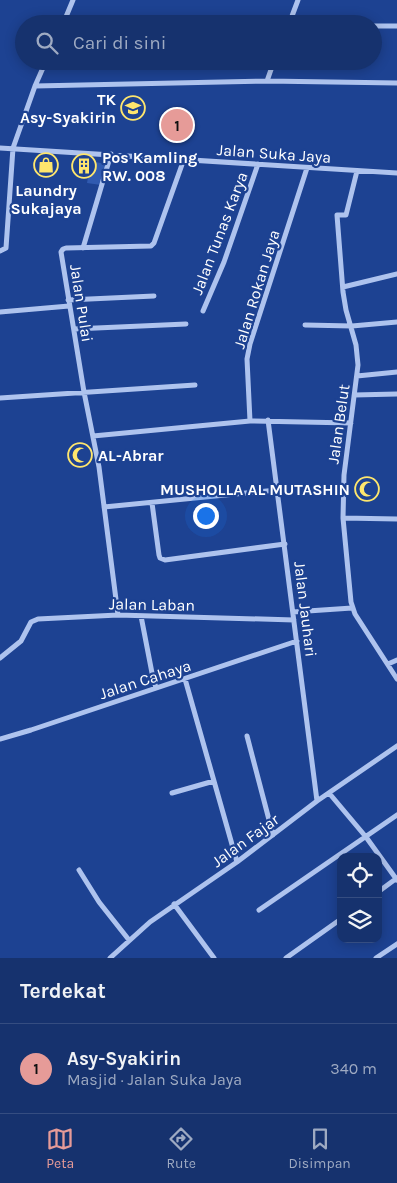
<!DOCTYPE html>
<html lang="id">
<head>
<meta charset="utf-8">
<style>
	body { margin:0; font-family:Karla,sans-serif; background:#233e76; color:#f1f3f6 }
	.controls { position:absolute; right:15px; bottom:15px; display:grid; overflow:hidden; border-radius:10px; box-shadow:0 2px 12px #0003 }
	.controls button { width:45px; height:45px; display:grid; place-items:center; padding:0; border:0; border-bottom:1px solid #354d81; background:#16326e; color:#f1f3f6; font:25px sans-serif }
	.you { position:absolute; left:205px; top:515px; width:18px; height:18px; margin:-12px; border:4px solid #fff; border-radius:50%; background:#1a73e8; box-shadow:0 0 0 8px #1a73e833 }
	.badge { display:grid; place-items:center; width:32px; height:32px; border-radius:50%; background:#e69b98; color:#111; font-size:16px; font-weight:700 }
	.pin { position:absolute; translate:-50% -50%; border:2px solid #fff; box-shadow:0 1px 5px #0006 }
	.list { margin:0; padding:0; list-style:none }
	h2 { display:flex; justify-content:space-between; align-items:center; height:65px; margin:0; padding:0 20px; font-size:21px }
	h2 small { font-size:16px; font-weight:400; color:#9eaac2 }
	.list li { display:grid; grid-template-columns:32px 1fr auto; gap:15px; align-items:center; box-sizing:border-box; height:90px; padding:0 20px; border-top:1px solid #354d81 }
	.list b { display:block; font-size:19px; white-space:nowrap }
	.list p { margin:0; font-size:16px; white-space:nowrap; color:#9eaac2 }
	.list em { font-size:16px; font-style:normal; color:#9eaac2 }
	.icon { flex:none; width:28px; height:28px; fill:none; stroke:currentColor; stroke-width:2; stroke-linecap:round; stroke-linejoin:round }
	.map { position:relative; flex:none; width:397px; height:958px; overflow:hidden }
	.search { position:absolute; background:#16326e; box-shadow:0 2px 12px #0003; left:15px; right:15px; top:15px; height:55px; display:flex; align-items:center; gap:12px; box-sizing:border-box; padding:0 18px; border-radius:28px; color:#9eaac2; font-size:19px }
	.sheet { height:155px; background:#16326e }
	nav { display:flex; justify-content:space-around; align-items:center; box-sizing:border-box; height:70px; border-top:1px solid #354d81; background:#16326e; font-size:14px; color:#9eaac2 }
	nav a { display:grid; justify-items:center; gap:2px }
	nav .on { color:#e69b98 }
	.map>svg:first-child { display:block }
</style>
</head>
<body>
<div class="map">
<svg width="397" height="958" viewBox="0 0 397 958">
	<rect width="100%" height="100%" fill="#1d4292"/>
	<path fill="#305ab0" d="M 91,161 L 105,164 L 101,185 L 87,183 Z"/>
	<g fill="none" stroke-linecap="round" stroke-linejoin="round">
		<path stroke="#aec3ee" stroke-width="5" d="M 63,24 L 73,0
			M 278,24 L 305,24
			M 289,24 L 298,0
			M 373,26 L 397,26
			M 267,81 L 274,61
			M 35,86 L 267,81 L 397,83
			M 0,148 L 397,173
			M 357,171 L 346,215 L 337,215 L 343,292 L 346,310 L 356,345 L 358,365 L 344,475 L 343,518 L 351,602 L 355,614 L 397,679
			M 83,248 L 111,154
			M 0,251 L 6,248 L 13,148 L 35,86 L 46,61
			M 343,287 L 397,274
			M 68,300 L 154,296
			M 203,311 L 224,262 L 258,164
			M 0,312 L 69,306
			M 305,325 L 352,326 L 397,322
			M 74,329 L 186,324
			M 357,376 L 397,372
			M 354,395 L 397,394
			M 0,398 L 195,385
			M 268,420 L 317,801
			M 250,421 L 247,359 L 250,344 L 307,168
			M 93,436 L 250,421 L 351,423
			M 152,503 L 159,555 L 160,558 L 165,560 L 285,544
			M 104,507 L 277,490
			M 343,518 L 397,519
			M 293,612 L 352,608
			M 118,615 L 99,467 L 84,392 L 61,252 L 63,249 L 66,248 L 151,246 L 154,243 L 184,159
			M 141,616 L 152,673 L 156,688
			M 0,658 L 21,641 L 31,622 L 38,619 L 118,615 L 294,620
			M 388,664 L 397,660
			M 185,679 L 237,862
			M 247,736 L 273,835
			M 0,739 L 31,730 L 297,641
			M 172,793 L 214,781
			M 329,793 L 366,837 L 397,880
			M 79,870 L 99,902 L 129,940
			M 378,892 L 397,878
			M 174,904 L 214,958
			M 259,910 L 397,815
			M 110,958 L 150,922 L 237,862 L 317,801 L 397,746
			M 286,958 L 341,919
			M 376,958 L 397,944"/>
	</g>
	<defs>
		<g id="school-ring" transform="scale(1.25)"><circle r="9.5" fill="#1d4292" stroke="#fee66d" stroke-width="1.5"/><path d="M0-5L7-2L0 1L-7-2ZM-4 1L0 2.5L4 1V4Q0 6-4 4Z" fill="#fee66d"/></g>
		<g id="shop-ring" transform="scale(1.25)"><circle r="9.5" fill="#1d4292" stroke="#fee66d" stroke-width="1.5"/><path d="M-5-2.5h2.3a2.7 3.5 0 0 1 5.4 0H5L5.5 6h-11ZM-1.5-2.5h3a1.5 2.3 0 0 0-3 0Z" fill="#fee66d"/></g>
		<g id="building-ring" transform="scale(1.25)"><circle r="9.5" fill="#1d4292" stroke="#fee66d" stroke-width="1.5"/><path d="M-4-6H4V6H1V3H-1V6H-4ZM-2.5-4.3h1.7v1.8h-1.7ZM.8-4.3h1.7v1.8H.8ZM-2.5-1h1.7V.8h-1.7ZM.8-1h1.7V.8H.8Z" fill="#fee66d"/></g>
		<g id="mosque-ring" transform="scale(1.25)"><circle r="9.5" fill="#1d4292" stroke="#fee66d" stroke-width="1.5"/><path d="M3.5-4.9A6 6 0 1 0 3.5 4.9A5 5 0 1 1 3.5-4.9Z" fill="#fee66d"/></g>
	</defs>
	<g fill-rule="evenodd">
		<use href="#school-ring" x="133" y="108"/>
		<use href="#shop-ring" x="46" y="165"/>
		<use href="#building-ring" x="84" y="166"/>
		<use href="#mosque-ring" x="80" y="455"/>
		<use href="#mosque-ring" x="367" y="489"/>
	</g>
	<g text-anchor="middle" stroke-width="4.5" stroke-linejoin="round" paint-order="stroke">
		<g font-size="16" font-weight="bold" fill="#fff" stroke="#1d4292" text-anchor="end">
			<text x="116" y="105">TK<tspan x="116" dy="18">Asy-Syakirin</tspan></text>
			<text x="102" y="163" text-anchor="start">Pos Kamling<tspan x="102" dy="18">RW. 008</tspan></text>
			<text x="46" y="196" text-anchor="middle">Laundry<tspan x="46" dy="18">Sukajaya</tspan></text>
			<text x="98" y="461" text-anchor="start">AL-Abrar</text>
			<text x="350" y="495">MUSHOLLA AL MUTASHIN</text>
		</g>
		<g font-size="16" fill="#fff" stroke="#1d4292">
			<text transform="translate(274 153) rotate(4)" y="6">Jalan Suka Jaya</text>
			<text transform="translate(219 233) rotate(-69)" y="6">Jalan Tunas Karya</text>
			<text transform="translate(256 289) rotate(-73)" y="6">Jalan Rokan Jaya</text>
			<text transform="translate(82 303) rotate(81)" y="6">Jalan Pulai</text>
			<text transform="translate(338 424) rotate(-82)" y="6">Jalan Belut</text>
			<text transform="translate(152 604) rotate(1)" y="6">Jalan Laban</text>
			<text transform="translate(306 609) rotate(83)" y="6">Jalan Jauhari</text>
			<text transform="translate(145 679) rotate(-18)" y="6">Jalan Cahaya</text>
			<text transform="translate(245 840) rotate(-36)" y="6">Jalan Fajar</text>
		</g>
	</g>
</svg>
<div class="controls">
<button><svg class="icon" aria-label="locate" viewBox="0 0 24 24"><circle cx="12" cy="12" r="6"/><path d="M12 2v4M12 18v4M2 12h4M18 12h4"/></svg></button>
<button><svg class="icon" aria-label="layers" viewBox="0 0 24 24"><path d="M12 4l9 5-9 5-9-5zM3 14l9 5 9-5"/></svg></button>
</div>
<div class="you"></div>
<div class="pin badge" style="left:177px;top:125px">1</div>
<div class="search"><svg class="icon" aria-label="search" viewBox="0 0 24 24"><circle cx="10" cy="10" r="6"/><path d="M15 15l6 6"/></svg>Cari di sini</div>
</div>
<section class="sheet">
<h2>Terdekat<small></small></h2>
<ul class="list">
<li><span class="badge">1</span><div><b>Asy-Syakirin</b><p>Masjid · Jalan Suka Jaya</p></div><em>340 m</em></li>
</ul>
</section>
<nav>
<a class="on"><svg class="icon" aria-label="map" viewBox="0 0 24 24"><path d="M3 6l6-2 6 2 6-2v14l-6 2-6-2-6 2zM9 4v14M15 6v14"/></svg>Peta</a>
<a><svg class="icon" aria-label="directions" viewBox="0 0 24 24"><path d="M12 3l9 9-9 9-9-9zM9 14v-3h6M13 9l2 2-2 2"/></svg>Rute</a>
<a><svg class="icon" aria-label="saved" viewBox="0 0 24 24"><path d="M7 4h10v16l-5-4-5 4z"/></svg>Disimpan</a>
</nav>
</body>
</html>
